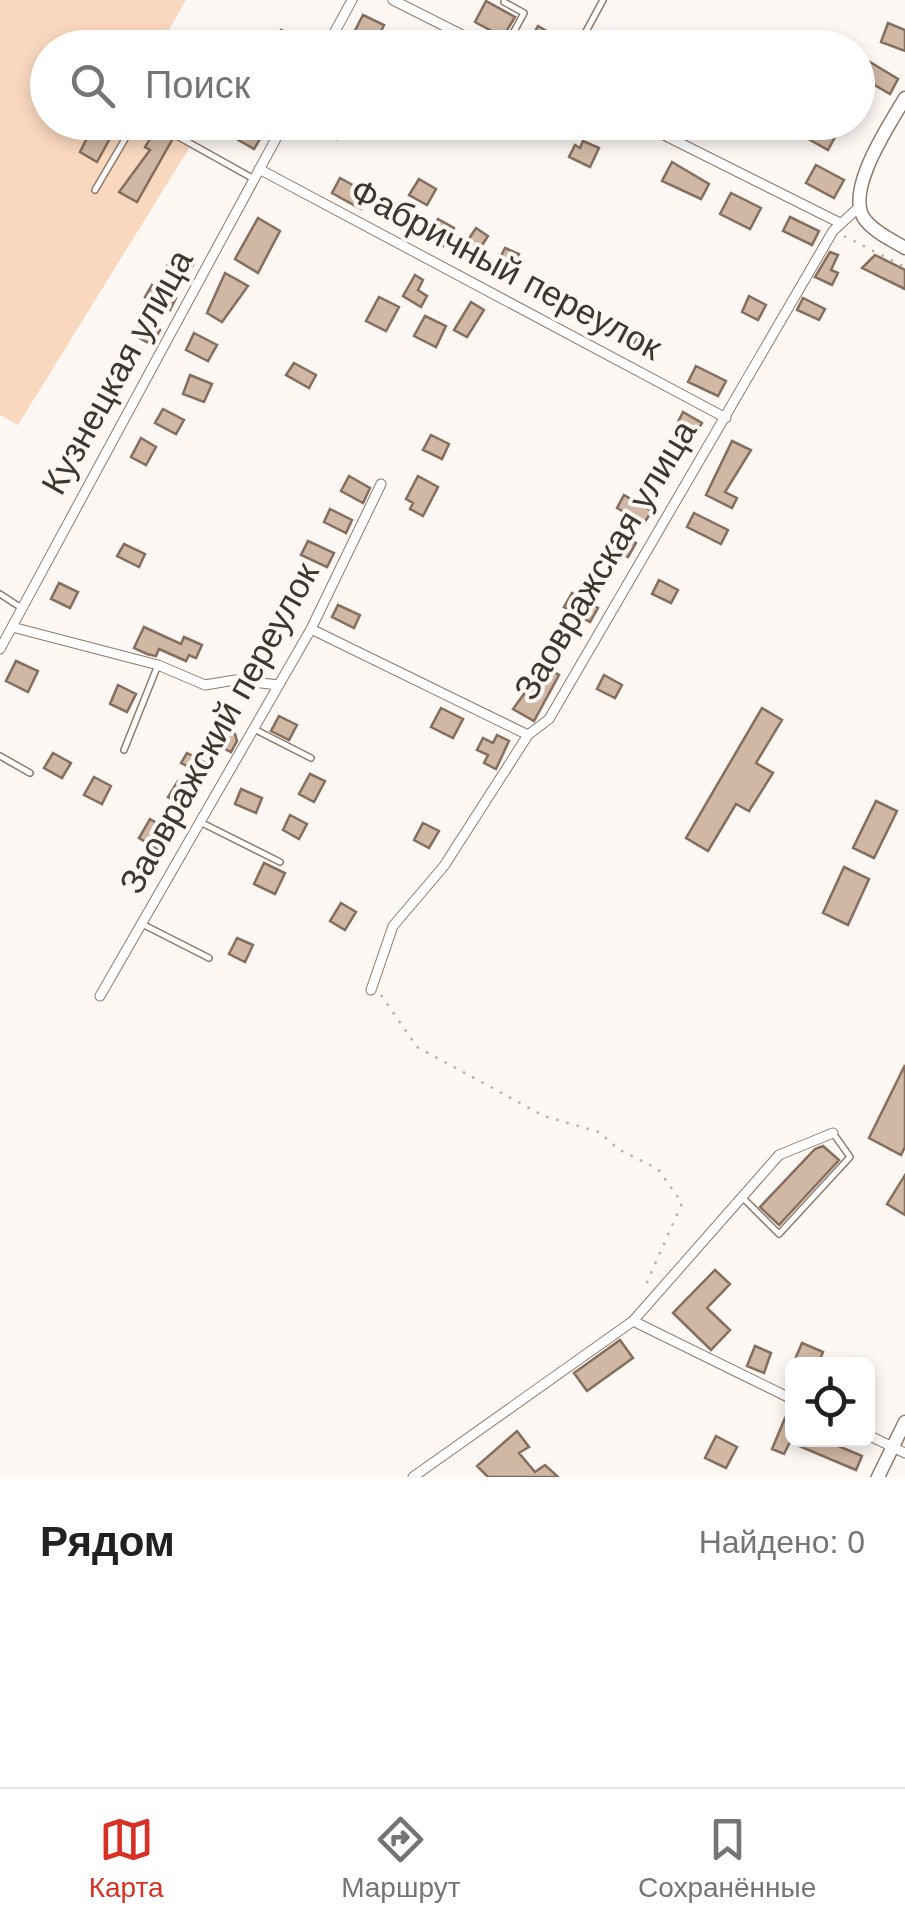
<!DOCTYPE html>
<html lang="ru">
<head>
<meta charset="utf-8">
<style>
	body { margin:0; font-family:Helvetica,sans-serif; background:#f6f6f6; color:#202124 }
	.controls { position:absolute; right:30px; bottom:30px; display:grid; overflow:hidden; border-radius:15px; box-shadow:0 5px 15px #0003 }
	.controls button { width:90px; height:90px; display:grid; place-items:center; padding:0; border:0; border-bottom:2px solid #e0e0e0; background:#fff; color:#202124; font:50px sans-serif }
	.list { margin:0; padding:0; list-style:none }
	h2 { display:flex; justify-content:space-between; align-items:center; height:130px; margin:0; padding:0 40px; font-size:42px }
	h2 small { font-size:32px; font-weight:400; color:#757577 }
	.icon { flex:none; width:55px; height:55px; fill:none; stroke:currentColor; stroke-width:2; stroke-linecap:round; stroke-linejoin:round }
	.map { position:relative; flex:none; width:905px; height:1477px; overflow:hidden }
	.search { position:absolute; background:#fff; box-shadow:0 5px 15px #0003; left:30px; right:30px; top:30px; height:110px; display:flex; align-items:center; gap:25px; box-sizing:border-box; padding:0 35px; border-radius:55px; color:#757577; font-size:38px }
	.sheet { height:310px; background:#fff }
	nav { display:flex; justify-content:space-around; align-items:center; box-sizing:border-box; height:140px; border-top:2px solid #e0e0e0; background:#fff; font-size:28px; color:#757577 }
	nav a { display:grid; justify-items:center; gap:5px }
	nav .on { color:#d93025 }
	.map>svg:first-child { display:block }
</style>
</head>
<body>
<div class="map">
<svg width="905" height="1477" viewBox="0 0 905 1477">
	<rect width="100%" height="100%" fill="#fdf8f4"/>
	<path fill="#fad8be" d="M 0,0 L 186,0 L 159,47 L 48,48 L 48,122 L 183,123 L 199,132 L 18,425 L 0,415 Z"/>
	<path fill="#d1b8a5" stroke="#856e5d" stroke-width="2.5" d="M 486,1 L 515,17 L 503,37 L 475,22 Z
		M 363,15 L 384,25 L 373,48 L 346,48 Z
		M 888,23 L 905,30 L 905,51 L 881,42 Z
		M 538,26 L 571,45 L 571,48 L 526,48 Z
		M 281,30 L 303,40 L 299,48 L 274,48 Z
		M 870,62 L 898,79 L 890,94 L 861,77 Z
		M 85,122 L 119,122 L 97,162 L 80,152 L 88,136 L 80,132 Z
		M 305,122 L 345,122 L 336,139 Z
		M 802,122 L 843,122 L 828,150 L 796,132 Z
		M 243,124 L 263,134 L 254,149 L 235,138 Z
		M 155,131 L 172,140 L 137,202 L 119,192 L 150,150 L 145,147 Z
		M 583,141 L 599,148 L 590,167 L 569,157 L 575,145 L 580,148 Z
		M 672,162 L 709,184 L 701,199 L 662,181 Z
		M 816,165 L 844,180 L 834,198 L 806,183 Z
		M 340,178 L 369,194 L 361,209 L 332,193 Z
		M 419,179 L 436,189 L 427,205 L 409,195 Z
		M 731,193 L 761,208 L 750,229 L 720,214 Z
		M 790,217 L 819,231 L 812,245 L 783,231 Z
		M 258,218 L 280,231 L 258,273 L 235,259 Z
		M 438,219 L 454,228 L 443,246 L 428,237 Z
		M 476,228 L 488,236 L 471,262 L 459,254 Z
		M 505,248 L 519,254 L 505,280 L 492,274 Z
		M 175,252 L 194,263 L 186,276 L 167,266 Z
		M 830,252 L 838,255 L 831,270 L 838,273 L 832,285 L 815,277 Z
		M 875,255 L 905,270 L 905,289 L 862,268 Z
		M 225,273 L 248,286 L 222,322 L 207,313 Z
		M 415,275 L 423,280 L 418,290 L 427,296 L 421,307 L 403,296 Z
		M 152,285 L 176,298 L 170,310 L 145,297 Z
		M 749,296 L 766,305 L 758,320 L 742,312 Z
		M 379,297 L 399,307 L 386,331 L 366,321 Z
		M 803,298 L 825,309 L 819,320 L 797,310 Z
		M 471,302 L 484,310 L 467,337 L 454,330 Z
		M 425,316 L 446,326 L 436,347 L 414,336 Z
		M 142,320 L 160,330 L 152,345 L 134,335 Z
		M 640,332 L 656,340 L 647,357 L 631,348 Z
		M 194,333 L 217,345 L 208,361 L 186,350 Z
		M 294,363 L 316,375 L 309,388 L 286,375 Z
		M 696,366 L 726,381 L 718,396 L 688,382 Z
		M 190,375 L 212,384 L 204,402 L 183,394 Z
		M 163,409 L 184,420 L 176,434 L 155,423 Z
		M 683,412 L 702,423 L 694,436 L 676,426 Z
		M 431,435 L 449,444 L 442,459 L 423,450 Z
		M 141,438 L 156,447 L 146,465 L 131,457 Z
		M 732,441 L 751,450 L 725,492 L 737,498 L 732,508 L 706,495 Z
		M 349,476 L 370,488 L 363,503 L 341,491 Z
		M 418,476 L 438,487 L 423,516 L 410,509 L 413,503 L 406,499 Z
		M 624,495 L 652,511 L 644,523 L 617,508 Z
		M 330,509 L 352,520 L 346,533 L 324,522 Z
		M 694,513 L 728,530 L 721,544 L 687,527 Z
		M 616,532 L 636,543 L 628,557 L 609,546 Z
		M 308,541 L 334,553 L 327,567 L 301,555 Z
		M 124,544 L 145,554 L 139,567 L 117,556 Z
		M 659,580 L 678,590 L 671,603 L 652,594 Z
		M 59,583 L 78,592 L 70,608 L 51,599 Z
		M 572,593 L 598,608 L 590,622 L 564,607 Z
		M 338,605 L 360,615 L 354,628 L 332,617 Z
		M 144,627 L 181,644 L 184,637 L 202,645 L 196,658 L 189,655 L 186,661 L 159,649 L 156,656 L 147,654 L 134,648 Z
		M 16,661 L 38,671 L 28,692 L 6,681 Z
		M 544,666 L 559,675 L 534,721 L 513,709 Z
		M 604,675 L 622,685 L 615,698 L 597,689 Z
		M 118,685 L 136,694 L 127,712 L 110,704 Z
		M 441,708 L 463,719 L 453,738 L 431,727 Z
		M 762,708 L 782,720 L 756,763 L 773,773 L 749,811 L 736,804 L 708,851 L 686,838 Z
		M 279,716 L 297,725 L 289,740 L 271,731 Z
		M 219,727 L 235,734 L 237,741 L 231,752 L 211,742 Z
		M 497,735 L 509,741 L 496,769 L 484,763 L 488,755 L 477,750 L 483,738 L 493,743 Z
		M 53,753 L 71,763 L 62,778 L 44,768 Z
		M 187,753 L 212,766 L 207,776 L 181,763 Z
		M 310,774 L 325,781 L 314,802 L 299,794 Z
		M 94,777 L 111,786 L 102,804 L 84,795 Z
		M 178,781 L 192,790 L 183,806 L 168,797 Z
		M 241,789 L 262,798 L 256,813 L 235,804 Z
		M 876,801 L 897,811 L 874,858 L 853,848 Z
		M 290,815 L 307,824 L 299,839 L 283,830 Z
		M 150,819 L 168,830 L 157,849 L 139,838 Z
		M 423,823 L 439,831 L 429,848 L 414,840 Z
		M 264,863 L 285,873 L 275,894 L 254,884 Z
		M 844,867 L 869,879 L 848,925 L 823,913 Z
		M 341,903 L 356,912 L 345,930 L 330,921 Z
		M 237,938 L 253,945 L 245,962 L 229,954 Z
		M 905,1065 L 905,1147 L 901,1155 L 869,1138 Z
		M 823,1146 L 839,1160 L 779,1225 L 760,1207 L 815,1149 Z
		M 905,1175 L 905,1215 L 887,1204 Z
		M 715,1270 L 730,1284 L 707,1308 L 730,1330 L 711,1350 L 673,1313 Z
		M 620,1340 L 633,1358 L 587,1391 L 574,1373 Z
		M 802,1343 L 823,1352 L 818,1364 L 793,1364 Z
		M 755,1346 L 771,1353 L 764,1373 L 747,1366 Z
		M 785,1418 L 792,1421 L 792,1440 L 824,1440 L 862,1456 L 856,1470 L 790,1442 L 784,1454 L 772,1449 Z
		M 517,1431 L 529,1447 L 519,1453 L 535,1472 L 545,1465 L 558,1477 L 488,1477 L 477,1466 Z
		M 716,1436 L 737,1447 L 726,1468 L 705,1458 Z"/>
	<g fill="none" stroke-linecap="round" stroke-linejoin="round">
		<g stroke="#917a69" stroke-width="8">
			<path id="service" d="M 504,2 L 524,13 L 505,48
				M 577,48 L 603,0
				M 152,122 L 254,179
				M 95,190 L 135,122
				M 0,594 L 20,607
				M 254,729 L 311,758
				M 124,750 L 158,665
				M 0,756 L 30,773
				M 200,822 L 280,862
				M 142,924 L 209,958
				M 743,1198 L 779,1234 L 850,1157 L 833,1133"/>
		</g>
		<g stroke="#917a69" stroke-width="11">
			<path id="minor" d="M 393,0 L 488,48
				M 326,48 L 352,0
				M 638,122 L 840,223
				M 259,169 L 726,418
				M 12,627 L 158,665 L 205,685 L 235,680 L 279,685
				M 311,629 L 528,735
				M 0,649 L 285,122
				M 371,990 L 393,926 L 444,866 L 528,735 L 549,719 L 833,231 L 858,208
				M 100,996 L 311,629 L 381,484
				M 633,1321 L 792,1399
				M 868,1435 L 905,1453
				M 413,1477 L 633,1321 L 779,1155 L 833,1133"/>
		</g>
		<g stroke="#917a69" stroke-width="15">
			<path id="secondary" d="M 905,98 C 890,124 842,194 866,221 C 876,233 892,240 905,248
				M 878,1477 L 905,1422"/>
		</g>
		<path stroke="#b7b1ab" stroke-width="2.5" stroke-dasharray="2.5 8" stroke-linecap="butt" d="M 844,236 L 905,267
			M 381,995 L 417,1047 L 544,1116 L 599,1132 L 618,1149 L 658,1169 L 682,1203 L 647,1282 L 649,1290"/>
		<use href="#service" stroke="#fff" stroke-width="5"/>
		<use href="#minor" stroke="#fff" stroke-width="9"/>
		<use href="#secondary" stroke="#fff" stroke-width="12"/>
	</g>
	<g text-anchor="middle" stroke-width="8" stroke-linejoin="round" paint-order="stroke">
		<g font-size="35" fill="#3f362e" stroke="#fdf8f4">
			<text transform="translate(506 269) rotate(28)" y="12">Фабричный переулок</text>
			<text transform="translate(117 372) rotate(-61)" y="12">Кузнецкая улица</text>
			<text transform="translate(605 560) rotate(-59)" y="12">Заовражская улица</text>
			<text transform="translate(219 728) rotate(-61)" y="12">Заовражский переулок</text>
		</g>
	</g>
</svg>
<div class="controls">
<button><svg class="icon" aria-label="locate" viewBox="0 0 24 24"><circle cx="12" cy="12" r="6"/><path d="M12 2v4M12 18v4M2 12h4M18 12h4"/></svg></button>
</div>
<div class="search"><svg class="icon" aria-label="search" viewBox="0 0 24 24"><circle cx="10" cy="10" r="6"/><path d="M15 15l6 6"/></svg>Поиск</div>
</div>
<section class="sheet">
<h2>Рядом<small>Найдено: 0</small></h2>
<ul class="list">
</ul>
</section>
<nav>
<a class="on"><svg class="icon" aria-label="map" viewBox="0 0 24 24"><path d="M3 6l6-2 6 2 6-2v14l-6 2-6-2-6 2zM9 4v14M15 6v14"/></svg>Карта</a>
<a><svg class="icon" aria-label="directions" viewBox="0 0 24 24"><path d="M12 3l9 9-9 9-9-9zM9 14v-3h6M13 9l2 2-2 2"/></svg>Маршрут</a>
<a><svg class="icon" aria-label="saved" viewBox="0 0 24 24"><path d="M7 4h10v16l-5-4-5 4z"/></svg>Сохранённые</a>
</nav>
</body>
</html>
